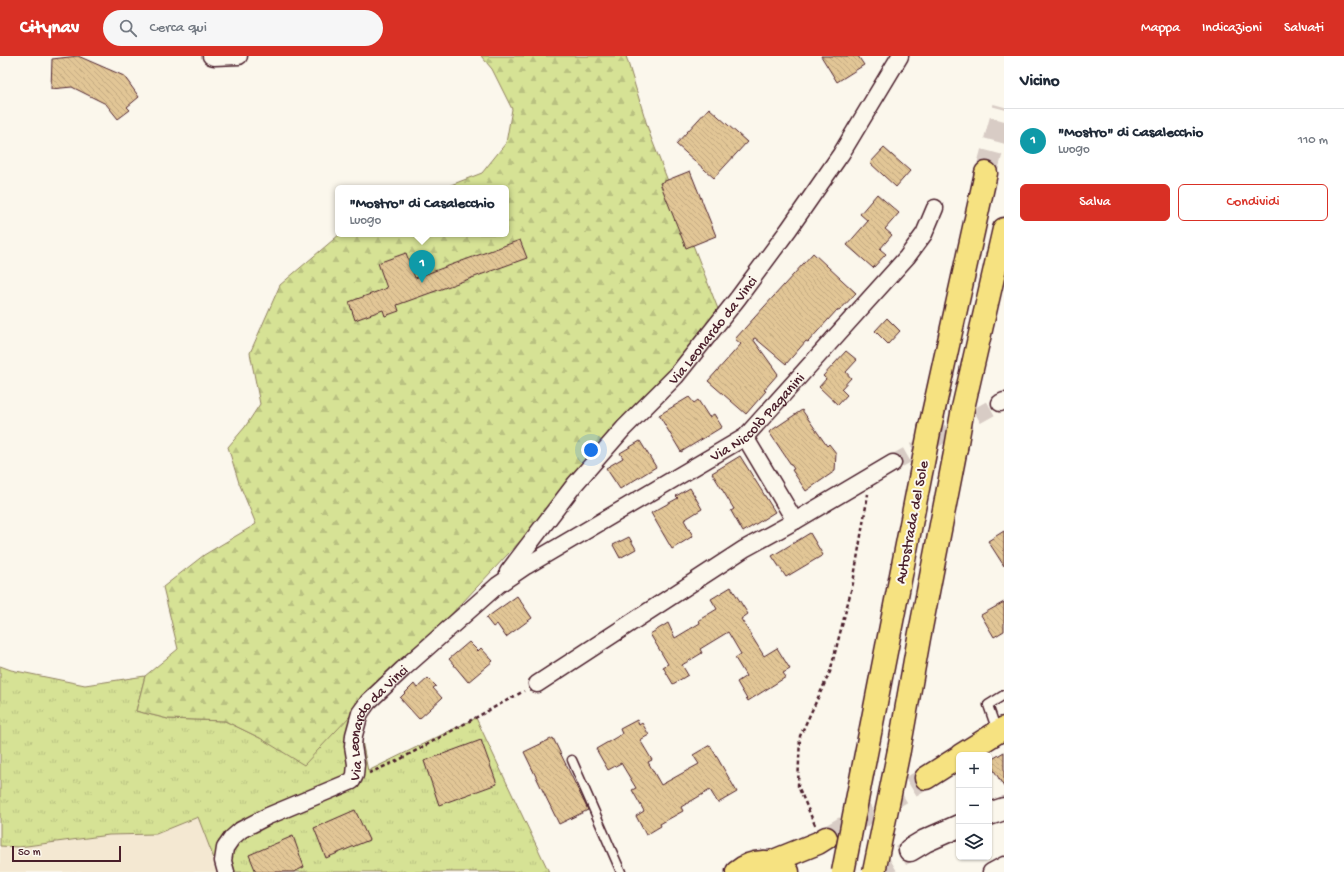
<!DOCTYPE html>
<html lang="it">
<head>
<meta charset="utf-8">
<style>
	body { margin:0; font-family:"Gochi Hand",sans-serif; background:#f6f6f7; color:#1f2937 }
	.controls { position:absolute; right:12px; bottom:12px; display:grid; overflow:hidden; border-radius:6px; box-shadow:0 1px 3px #0004 }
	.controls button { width:36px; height:36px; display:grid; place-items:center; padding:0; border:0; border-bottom:1px solid #e0e1e3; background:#fff; color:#1f2937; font:20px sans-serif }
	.scale { position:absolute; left:12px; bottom:10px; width:109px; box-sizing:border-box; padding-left:4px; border:2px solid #4a1f2b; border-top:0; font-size:11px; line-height:14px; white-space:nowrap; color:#4a1f2b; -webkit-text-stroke:3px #fbf7ec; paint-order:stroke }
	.you { position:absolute; left:591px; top:394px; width:14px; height:14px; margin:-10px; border:3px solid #fff; border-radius:50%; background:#1a73e8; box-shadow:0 0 0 6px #1a73e833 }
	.badge { display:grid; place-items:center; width:26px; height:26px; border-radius:50%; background:#d93025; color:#fff; font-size:13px; font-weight:700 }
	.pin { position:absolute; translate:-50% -33px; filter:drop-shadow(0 1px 2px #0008) }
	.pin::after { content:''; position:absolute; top:21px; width:14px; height:12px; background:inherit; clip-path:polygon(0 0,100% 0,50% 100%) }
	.popup { position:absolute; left:335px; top:129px; width:174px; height:52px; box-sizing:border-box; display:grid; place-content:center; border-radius:6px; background:#fff; filter:drop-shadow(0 1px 3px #0005); font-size:13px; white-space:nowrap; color:#747a83 }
	.popup b { font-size:15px; color:#1f2937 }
	.popup::after { content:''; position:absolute; left:50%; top:100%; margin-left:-8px; border:8px solid transparent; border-top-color:#fff }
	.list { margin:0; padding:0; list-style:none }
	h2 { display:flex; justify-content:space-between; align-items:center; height:52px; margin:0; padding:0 16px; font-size:17px }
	h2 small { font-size:13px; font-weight:400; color:#747a83 }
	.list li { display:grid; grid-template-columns:26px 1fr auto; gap:12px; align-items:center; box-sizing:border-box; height:64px; padding:0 16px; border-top:1px solid #e0e1e3 }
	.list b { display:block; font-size:15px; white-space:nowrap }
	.list p { margin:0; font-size:13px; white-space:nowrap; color:#747a83 }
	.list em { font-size:13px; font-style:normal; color:#747a83 }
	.actions { display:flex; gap:8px; padding:12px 16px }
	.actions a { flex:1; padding:9px 0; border:1px solid #d93025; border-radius:6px; text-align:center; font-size:14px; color:#d93025 }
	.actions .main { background:#d93025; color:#fff }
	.icon { flex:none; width:22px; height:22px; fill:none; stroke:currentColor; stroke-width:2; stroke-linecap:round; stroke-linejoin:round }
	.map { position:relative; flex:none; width:1004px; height:816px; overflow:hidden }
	header { display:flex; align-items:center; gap:24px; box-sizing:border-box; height:56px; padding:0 20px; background:#d93025; color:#fff }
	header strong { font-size:19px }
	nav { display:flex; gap:22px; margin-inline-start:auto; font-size:14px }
	.search { width:280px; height:36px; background:#f6f6f7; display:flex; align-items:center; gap:10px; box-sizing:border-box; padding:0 14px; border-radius:22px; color:#747a83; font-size:15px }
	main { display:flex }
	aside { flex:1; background:#fff }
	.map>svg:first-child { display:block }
</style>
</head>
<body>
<header>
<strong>Citynav</strong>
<div class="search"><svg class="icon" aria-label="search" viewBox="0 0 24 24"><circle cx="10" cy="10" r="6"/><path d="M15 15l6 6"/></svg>Cerca qui</div>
<nav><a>Mappa</a><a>Indicazioni</a><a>Salvati</a></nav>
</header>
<main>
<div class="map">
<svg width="1004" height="816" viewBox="0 0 1004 816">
	<defs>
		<pattern id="grass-tufts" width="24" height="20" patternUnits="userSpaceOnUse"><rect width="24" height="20" fill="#d6e295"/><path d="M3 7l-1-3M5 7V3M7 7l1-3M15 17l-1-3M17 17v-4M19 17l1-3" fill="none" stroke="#b9c181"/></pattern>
		<pattern id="forest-firs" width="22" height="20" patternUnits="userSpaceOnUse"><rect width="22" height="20" fill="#d6e295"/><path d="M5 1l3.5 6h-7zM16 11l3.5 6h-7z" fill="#b9c181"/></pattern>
		<pattern id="building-back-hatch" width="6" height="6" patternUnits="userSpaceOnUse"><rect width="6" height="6" fill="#e2c696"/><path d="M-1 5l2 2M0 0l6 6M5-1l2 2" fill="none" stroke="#c3aa81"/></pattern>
	</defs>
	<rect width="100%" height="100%" fill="#fbf7ec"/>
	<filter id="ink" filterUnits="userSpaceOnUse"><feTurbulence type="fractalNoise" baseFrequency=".025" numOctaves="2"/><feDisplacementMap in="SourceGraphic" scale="8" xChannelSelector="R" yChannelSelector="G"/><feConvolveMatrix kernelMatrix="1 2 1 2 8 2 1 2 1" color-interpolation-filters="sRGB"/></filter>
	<g filter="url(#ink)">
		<path fill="#f4e8d2" d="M 198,761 L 219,816 L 0,816 L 0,790 L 19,791 L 109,779 L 156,778 Z"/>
		<path fill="url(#grass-tufts)" stroke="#908060" d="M 0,610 L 11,614 L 85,629 L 145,620 L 136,655 L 168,663 L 225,665 L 260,682 L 366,643 L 361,680 L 368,715 L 476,662 L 549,816 L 219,816 L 198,761 L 156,778 L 109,779 L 19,791 L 0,790 Z"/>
		<path fill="url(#forest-firs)" stroke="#908060" d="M 481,0 L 626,0 L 650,79 L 718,253 L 650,347 L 446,564 L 366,643 L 304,709 L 260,682 L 225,665 L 168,663 L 136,655 L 145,620 L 178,593 L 163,531 L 204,499 L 256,468 L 239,427 L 228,391 L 245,371 L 260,348 L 250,297 L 280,229 L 340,178 L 506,178 L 506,132 L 443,132 L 482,117 L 506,87 L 512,53 L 492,13 Z"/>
		<path fill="url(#building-back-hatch)" stroke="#4a1f2b" d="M 78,0 L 124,20 L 139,41 L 127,51 L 130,54 L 118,63 L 106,48 L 72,31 L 51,33 L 52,3 Z
			M 821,0 L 858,0 L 864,9 L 837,26 Z
			M 709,52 L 747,86 L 714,122 L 676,88 Z
			M 884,92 L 910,115 L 896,131 L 870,107 Z
			M 690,115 L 716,180 L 686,192 L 660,127 Z
			M 877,138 L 899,157 L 885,173 L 892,179 L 880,193 L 886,198 L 873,212 L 847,189 L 868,165 L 860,158 Z
			M 520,184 L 527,202 L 397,249 L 399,255 L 385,260 L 383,254 L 355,264 L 349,246 L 387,232 L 378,207 L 406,197 L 415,222 Z
			M 813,197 L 856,237 L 839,255 L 837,254 L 808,286 L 806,285 L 786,308 L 755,282 L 753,283 L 778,318 L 764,334 L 766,335 L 746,358 L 708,325 L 741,288 L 735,283 Z
			M 887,262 L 900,275 L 888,288 L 875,275 Z
			M 846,295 L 857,304 L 846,316 L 851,322 L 841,333 L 847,339 L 838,349 L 819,331 L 826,323 L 823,320 Z
			M 689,341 L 694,347 L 698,344 L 709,361 L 714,358 L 722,371 L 681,396 L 659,359 Z
			M 802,354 L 827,390 L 829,388 L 836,397 L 835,415 L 806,435 L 792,414 L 794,413 L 769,376 Z
			M 640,385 L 656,411 L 620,433 L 606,412 L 623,402 L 620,397 Z
			M 740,400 L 775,456 L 743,476 L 731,455 L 734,453 L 712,417 Z
			M 690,432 L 702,453 L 684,464 L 693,480 L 672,493 L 651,457 L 678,442 L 676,440 Z
			M 1004,475 L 1004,510 L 988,485 Z
			M 810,477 L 823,499 L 786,521 L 772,500 Z
			M 629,481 L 636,493 L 620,502 L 613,489 Z
			M 731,531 L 748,558 L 741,563 L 764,600 L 777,592 L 790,613 L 783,617 L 786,621 L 748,645 L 737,626 L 746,620 L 735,602 L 741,598 L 728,576 L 700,593 L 702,597 L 682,609 L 688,619 L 673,628 L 663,611 L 668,608 L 650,578 L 668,567 L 675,582 L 700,567 L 699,564 L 717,553 L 711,543 Z
			M 517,540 L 532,562 L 506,581 L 497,568 L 493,571 L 486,562 Z
			M 1004,546 L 1004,575 L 994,581 L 981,559 Z
			M 469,586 L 478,595 L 481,592 L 493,605 L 468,626 L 449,603 Z
			M 428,622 L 436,630 L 433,632 L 442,642 L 419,663 L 400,642 L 414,628 L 417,632 Z
			M 637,664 L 639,669 L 642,667 L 649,679 L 640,684 L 652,704 L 648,706 L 661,729 L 699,708 L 693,699 L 710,689 L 737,736 L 718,747 L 710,734 L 681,751 L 683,755 L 660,768 L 661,770 L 646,779 L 636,760 L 644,755 L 632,734 L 636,732 L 621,707 L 608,714 L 596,693 L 622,678 L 620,673 Z
			M 553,682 L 588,754 L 559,768 L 524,696 Z
			M 481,684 L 497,728 L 439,749 L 424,705 Z
			M 1004,696 L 1004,731 L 989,706 L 989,705 Z
			M 355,754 L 369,784 L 326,802 L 314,772 Z
			M 293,780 L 304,811 L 294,816 L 256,816 L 249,799 Z"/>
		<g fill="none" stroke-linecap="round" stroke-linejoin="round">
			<path stroke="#d8ccc5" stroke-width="16" stroke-dasharray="16 8" stroke-linecap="butt" d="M 893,407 L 1000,347"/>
			<path stroke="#d8ccc5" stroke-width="22" stroke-dasharray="22 11" stroke-linecap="butt" d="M 872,816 L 910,794"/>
			<path stroke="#d8ccc5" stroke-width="22" stroke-dasharray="22 11" stroke-linecap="butt" d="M 826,782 L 926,722"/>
			<path stroke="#d8ccc5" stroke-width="22" stroke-dasharray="22 11" stroke-linecap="butt" d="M 986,117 L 1004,51"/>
			<g stroke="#4a1f2b" stroke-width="11">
				<path id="lane" d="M 997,675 L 988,649 L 1004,639
					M 572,704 L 621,816"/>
			</g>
			<g stroke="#4a1f2b" stroke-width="19">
				<g id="street">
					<path d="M 211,0 L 214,1 L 239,0"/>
					<path d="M 1000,347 L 1004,345"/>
					<path d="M 745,381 L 795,465"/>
					<path id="s1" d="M 508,516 L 575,428 L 624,372 L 676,320 L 738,242 L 789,173 L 841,98 L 900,0"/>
					<path d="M 537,628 L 744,493 L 795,465 L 893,407"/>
					<path id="s2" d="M 226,816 L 223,805 L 225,792 L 232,782 L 241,774 L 268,760 L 352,725 L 355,719 L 356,708 L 353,690 L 354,679 L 360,657 L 368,646 L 403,613 L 498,529 L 526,510 L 745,381 L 907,201 L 924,178 L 935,152"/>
					<path d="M 991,816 L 1004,809"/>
				</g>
			</g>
			<g stroke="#4a1f2b" stroke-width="25">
				<path id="secondary" d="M 989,758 L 1004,753
					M 910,794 L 925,785 L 959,770"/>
			</g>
			<g stroke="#4a1f2b" stroke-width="25">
				<path id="primary" d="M 961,699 L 1004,672
					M 926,722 L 959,701
					M 771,806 L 818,787 L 826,782
					M 737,816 C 752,803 773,802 788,816"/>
			</g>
			<g stroke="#4a1f2b" stroke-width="25">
				<path id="highway" d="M 963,352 L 1004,173
					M 930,371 L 986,117
					M 899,694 L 919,582 L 956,392
					M 863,713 L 922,412"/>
			</g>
			<path stroke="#4a1f2b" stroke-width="2.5" stroke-dasharray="4 3" stroke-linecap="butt" d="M 369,717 L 397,705 L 524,635
				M 815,769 L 798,730 L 800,680 L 830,616 L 853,527 L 868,438"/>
			<use href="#lane" stroke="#fbf7ec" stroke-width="8"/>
			<use href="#street" stroke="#fbf7ec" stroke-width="16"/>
			<use href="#secondary" stroke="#fbf7ec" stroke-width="22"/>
			<use href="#primary" stroke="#f6e281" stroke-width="22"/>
			<use href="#highway" stroke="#f6e281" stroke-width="22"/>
			<g stroke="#4a1f2b" stroke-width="25" stroke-linecap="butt">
				<path id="highway-bridge" d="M 956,392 L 963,352
					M 922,412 L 930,371
					M 843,816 L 863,713
					M 874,816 L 899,694"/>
			</g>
			<use href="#highway-bridge" stroke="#f6e281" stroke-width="22"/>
		</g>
	</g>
	<g text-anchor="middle" stroke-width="4" stroke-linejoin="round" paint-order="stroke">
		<g font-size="15" fill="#4a1f2b" stroke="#fbf7ec">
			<text dy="5" stroke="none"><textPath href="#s1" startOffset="317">Via Leonardo da Vinci</textPath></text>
			<text dy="5" stroke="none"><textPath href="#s2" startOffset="739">Via Niccolò Paganini</textPath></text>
			<text transform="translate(911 466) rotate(-79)" y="5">Autostrada del Sole</text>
			<text dy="5" stroke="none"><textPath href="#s2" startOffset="238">Via Leonardo da Vinci</textPath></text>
		</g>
	</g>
</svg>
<div class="controls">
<button>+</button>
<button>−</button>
<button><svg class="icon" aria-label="layers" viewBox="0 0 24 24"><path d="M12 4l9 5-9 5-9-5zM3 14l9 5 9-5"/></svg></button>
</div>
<div class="scale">50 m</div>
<div class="you"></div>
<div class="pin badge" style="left:422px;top:227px;background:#0f9aa8">1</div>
<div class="popup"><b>&quot;Mostro&quot; di Casalecchio</b>Luogo</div>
</div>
<aside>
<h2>Vicino<small></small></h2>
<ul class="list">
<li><span class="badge" style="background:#0f9aa8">1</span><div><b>&quot;Mostro&quot; di Casalecchio</b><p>Luogo</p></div><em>110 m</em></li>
</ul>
<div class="actions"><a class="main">Salva</a><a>Condividi</a></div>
</aside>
</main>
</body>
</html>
